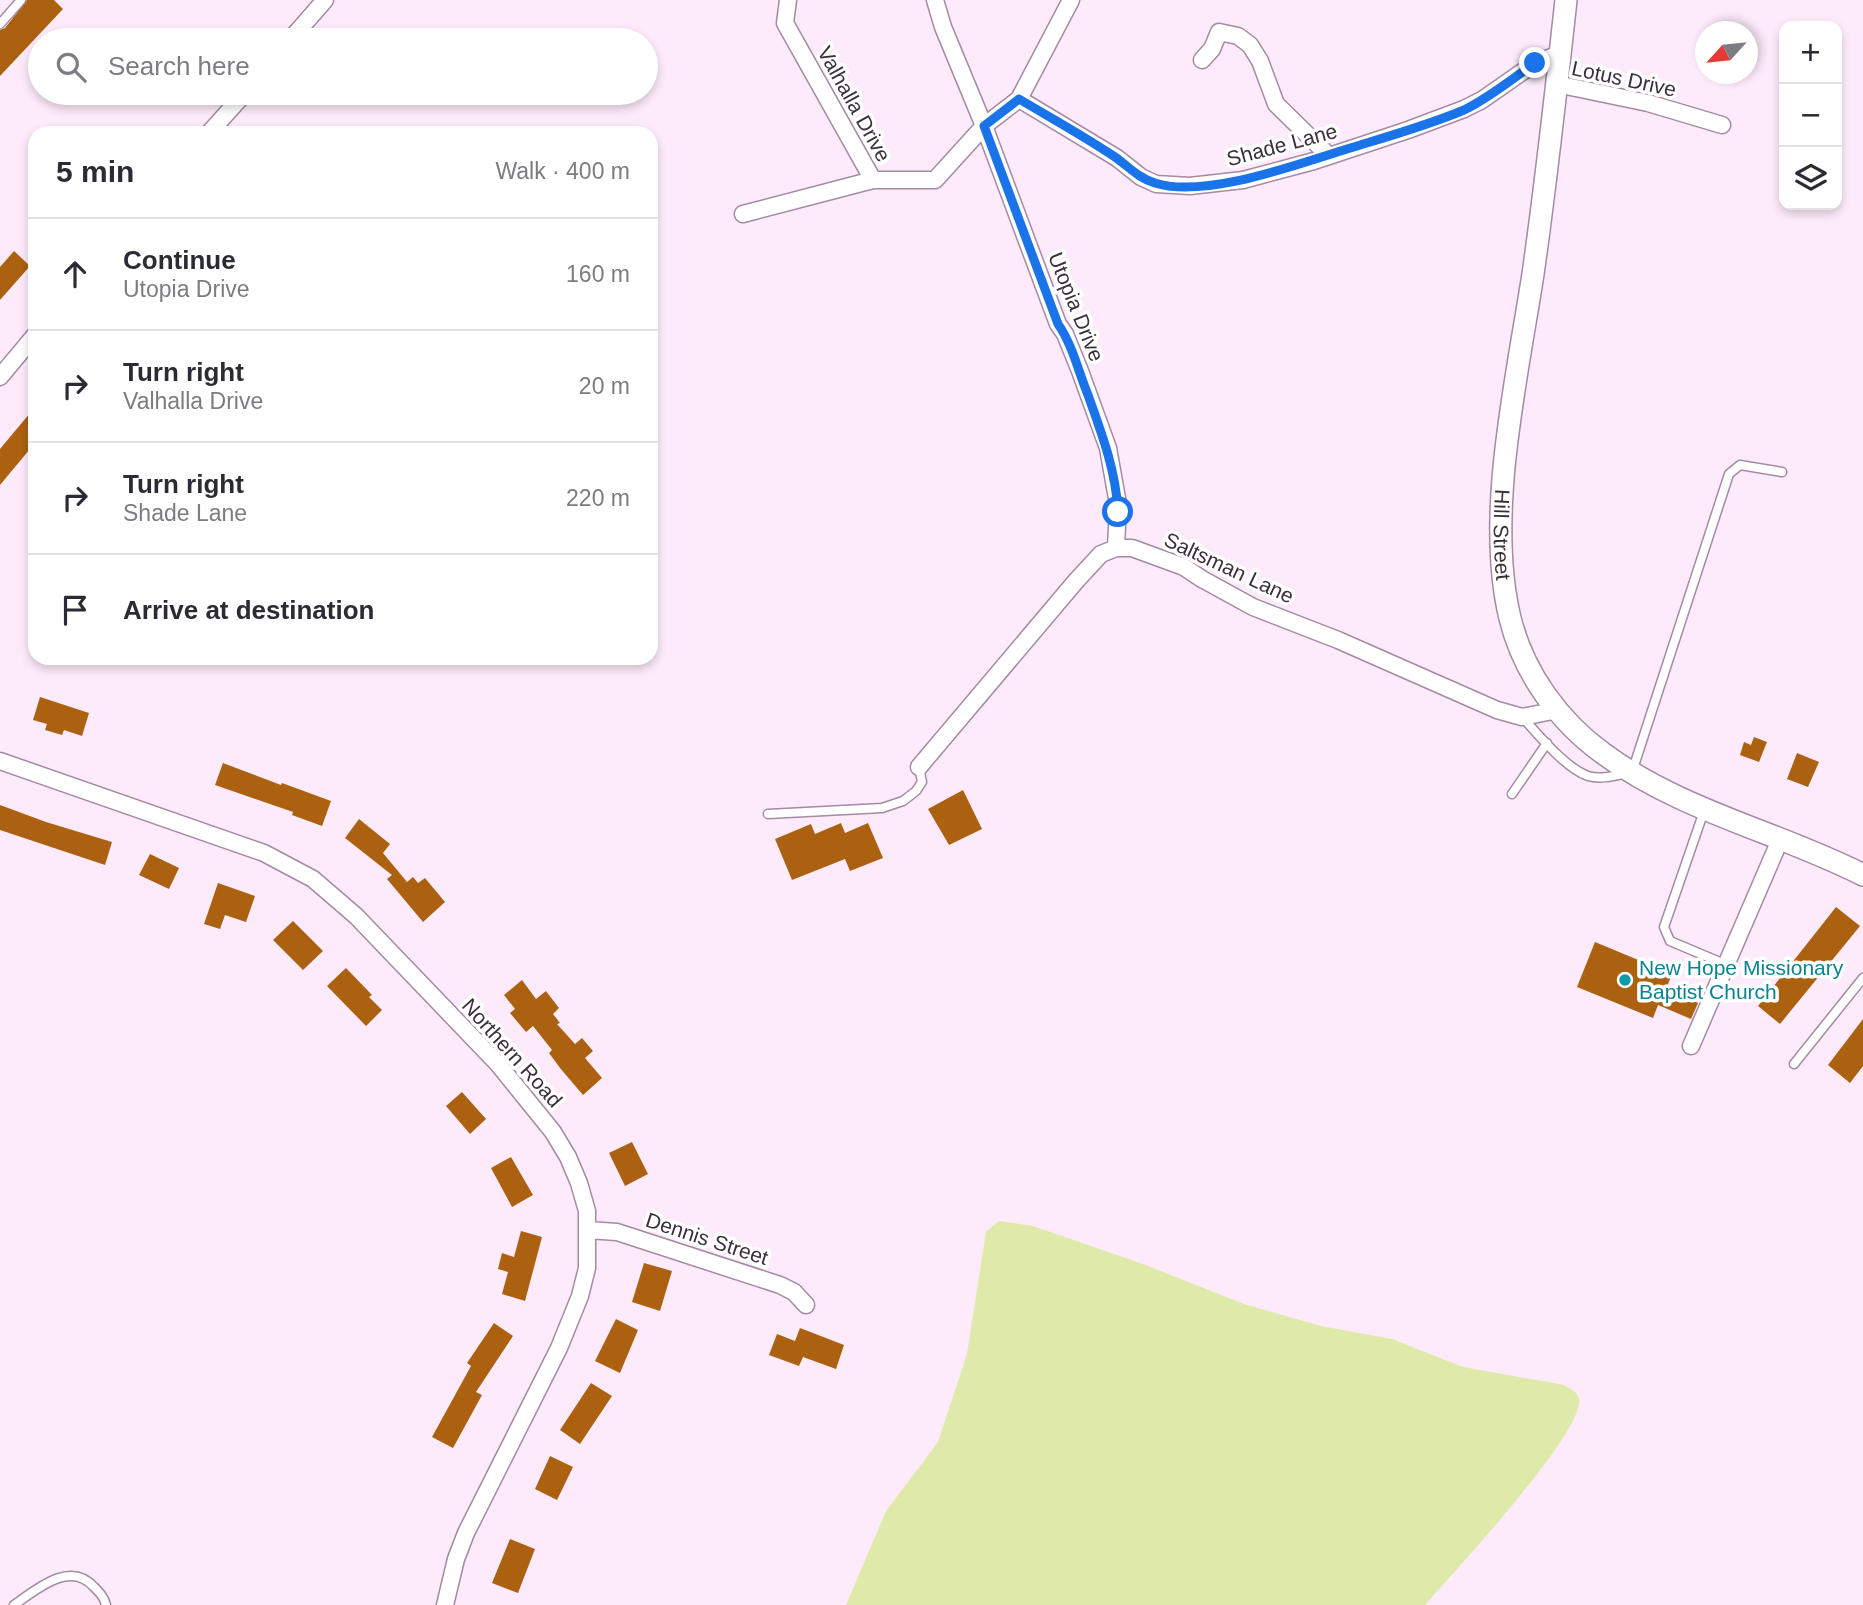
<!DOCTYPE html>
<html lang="en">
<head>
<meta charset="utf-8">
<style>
	body { margin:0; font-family:Arial,sans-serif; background:#f2f2f3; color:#2b2b33 }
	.controls { position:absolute; right:21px; top:21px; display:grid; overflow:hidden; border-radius:14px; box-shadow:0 4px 10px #0003 }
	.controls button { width:63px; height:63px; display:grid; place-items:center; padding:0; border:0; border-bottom:2px solid #e1e1e2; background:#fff; color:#2b2b33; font:35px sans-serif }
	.compass { position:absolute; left:1695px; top:21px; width:63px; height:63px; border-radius:50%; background:#fff; box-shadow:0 4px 10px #0003; rotate:243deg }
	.stop { position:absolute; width:21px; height:21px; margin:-16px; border:5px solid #1a73e8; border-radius:50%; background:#fff }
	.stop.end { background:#1a73e8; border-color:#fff; box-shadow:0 2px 7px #0008 }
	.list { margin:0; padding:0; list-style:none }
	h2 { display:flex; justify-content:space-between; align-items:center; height:91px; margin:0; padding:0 28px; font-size:30px }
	h2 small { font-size:23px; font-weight:400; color:#7c7c81 }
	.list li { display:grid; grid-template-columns:46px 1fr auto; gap:21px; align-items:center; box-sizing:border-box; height:112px; padding:0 28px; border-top:2px solid #e1e1e2 }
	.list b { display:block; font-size:26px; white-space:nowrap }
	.list p { margin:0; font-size:23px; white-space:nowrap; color:#7c7c81 }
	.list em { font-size:23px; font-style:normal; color:#7c7c81 }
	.icon { flex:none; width:38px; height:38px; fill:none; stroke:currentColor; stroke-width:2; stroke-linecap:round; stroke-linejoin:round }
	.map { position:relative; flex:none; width:1863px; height:1605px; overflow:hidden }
	.search { position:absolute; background:#fff; box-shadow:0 4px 10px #0003; left:28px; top:28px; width:630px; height:77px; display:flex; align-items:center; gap:18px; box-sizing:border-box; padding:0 24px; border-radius:38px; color:#7c7c81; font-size:26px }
	.panel { position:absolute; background:#fff; box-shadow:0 4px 10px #0003; left:28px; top:126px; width:630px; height:539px; border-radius:21px }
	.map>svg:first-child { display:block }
</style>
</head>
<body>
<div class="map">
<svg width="1863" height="1605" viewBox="0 0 1863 1605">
	<rect width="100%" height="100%" fill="#fdebfb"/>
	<path fill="#dfe9a9" d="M 999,1221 L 1033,1226 L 1143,1264 L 1244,1304 L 1321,1326 L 1392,1339 L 1463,1367 L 1564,1385 C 1570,1389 1578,1392 1579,1399 C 1585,1432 1451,1575 1425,1605 L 846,1605 L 886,1511 L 938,1442 L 967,1354 L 986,1232 Z"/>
	<path fill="#ab6110" d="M 27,0 L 54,0 L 63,9 L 0,76 L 0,30 L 5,28 Z
		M 14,251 L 30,266 L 0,300 L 0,267 Z
		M 35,407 L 35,443 L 0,485 L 0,449 Z
		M 40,697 L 89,713 L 82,736 L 64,730 L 62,735 L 45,730 L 47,724 L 33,720 Z
		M 1754,737 L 1767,742 L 1759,762 L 1740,755 L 1744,742 L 1751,745 Z
		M 1797,753 L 1819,762 L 1808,787 L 1787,779 Z
		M 223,763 L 281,785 L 282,783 L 331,801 L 322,826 L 292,815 L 293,812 L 215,785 Z
		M 963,790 L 982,829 L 949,845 L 928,809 Z
		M 0,805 L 46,822 L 112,842 L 105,865 L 0,830 Z
		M 359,819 L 390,844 L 383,853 L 407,882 L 413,877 L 418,883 L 425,878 L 445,902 L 423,922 L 387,879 L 392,875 L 345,838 Z
		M 841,823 L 845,833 L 868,823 L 883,858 L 850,871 L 845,859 L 792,880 L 775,839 L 811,824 L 815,834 Z
		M 150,854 L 179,868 L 169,889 L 139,875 Z
		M 218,883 L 255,896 L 246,922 L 225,915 L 220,929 L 204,924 Z
		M 1836,907 L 1860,926 L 1780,1024 L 1758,1006 Z
		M 293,921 L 323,951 L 303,970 L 273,940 Z
		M 1595,942 L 1672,974 L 1666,989 L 1698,1003 L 1691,1019 L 1658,1005 L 1653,1018 L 1577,987 Z
		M 346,968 L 372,995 L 369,997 L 382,1010 L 366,1026 L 327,986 Z
		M 522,980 L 536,999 L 546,991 L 559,1008 L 553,1014 L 560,1023 L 557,1024 L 575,1044 L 582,1038 L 593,1051 L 585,1058 L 602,1078 L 583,1095 L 560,1068 L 549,1053 L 552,1050 L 533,1026 L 526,1032 L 510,1013 L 515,1009 L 504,995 Z
		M 1863,1019 L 1863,1066 L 1850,1083 L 1828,1065 Z
		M 462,1092 L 486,1119 L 470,1134 L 446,1106 Z
		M 632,1142 L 648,1174 L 625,1186 L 609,1153 Z
		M 511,1157 L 533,1195 L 512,1207 L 491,1168 Z
		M 521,1231 L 542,1237 L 525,1301 L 502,1294 L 508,1272 L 498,1269 L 502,1253 L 514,1257 Z
		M 644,1263 L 672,1271 L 660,1311 L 632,1302 Z
		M 616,1319 L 638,1330 L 620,1373 L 595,1361 Z
		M 494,1323 L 513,1336 L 476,1392 L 482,1395 L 453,1448 L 432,1437 L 471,1366 L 467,1363 Z
		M 800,1328 L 844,1345 L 836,1369 L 803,1357 L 799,1366 L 769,1355 L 777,1334 L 795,1341 Z
		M 591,1383 L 612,1396 L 580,1444 L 560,1430 Z
		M 550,1456 L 573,1467 L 557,1500 L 535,1489 Z
		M 510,1539 L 535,1549 L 518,1593 L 492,1583 Z"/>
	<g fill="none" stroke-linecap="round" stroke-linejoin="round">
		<g stroke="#a48aa2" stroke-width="11">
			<path id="service" d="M 0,24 L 21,0
				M 1522,717 C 1538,734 1565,768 1588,776 C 1602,780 1617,775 1632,772 L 1729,474 L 1740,465 L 1782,472
				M 1512,794 L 1547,743
				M 1704,811 L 1664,927 L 1670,941 L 1727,965
				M 768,814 L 882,808 L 903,801 L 916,791 L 922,782 L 919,767
				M 1794,1064 L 1863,978
				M 14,1605 C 37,1589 70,1560 94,1587 C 100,1593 104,1597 106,1605"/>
		</g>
		<g stroke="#a48aa2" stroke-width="19">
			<path id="minor" d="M 788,0 L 785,23 L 873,180 L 935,180 L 984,126 L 943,27 L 935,0
				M 1071,0 L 1019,99 L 984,126 L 1058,324 L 1065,334 L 1080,371 L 1108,448 L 1118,504 L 1116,548
				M 290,40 L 325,0
				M 1202,60 L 1212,49 L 1219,32 L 1238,36 L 1250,45 L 1260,61 L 1276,104 L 1328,155
				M 1557,86 L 1566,86 L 1648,103 L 1722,125
				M 1019,99 L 1117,158 L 1141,177 L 1156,184 L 1190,186 L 1243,180 L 1314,161 L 1408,130 L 1464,109 L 1482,100 L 1535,63 L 1560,54
				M 209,133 L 245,93
				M 743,214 L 873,180
				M 0,377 L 35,335
				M 0,761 L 264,853 L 313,879 L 356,916 L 498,1064 L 553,1132 L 568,1157 L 579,1183 L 587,1211 L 587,1268 L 580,1296 L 559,1348 L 466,1533 L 456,1559 L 445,1605
				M 919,767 L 1076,581 L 1101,554 L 1116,548 L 1132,548 L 1184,567 L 1202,579 L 1253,607 L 1338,640 L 1497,710 L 1522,717 L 1558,710
				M 1691,1046 L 1780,840
				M 588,1230 L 617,1232 L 780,1285 L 794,1292 L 806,1305"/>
		</g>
		<g stroke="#a48aa2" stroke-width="24">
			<g id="tertiary">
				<path id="s1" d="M 1566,0 C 1556,92 1546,183 1533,274 C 1517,379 1485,515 1510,618 C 1523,672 1559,722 1604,754 C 1681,811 1779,832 1863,875"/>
			</g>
		</g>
		<use href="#service" stroke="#fff" stroke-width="8"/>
		<use href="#minor" stroke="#fff" stroke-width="16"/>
		<use href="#tertiary" stroke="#fff" stroke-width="21"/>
	</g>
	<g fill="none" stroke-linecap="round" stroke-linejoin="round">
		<path stroke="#1a73e8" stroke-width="9" d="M 1118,512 C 1116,471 1102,434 1088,395 C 1078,371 1073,346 1058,324 L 984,126 L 1019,99 C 1051,118 1084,136 1115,157 C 1128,166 1138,178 1155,183 C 1205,199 1298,164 1347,149 C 1386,137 1426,126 1464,110 C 1489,98 1512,79 1535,63"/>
	</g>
	<circle fill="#0f9aa8" stroke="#fff" stroke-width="2.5" cx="1625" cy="980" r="7"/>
	<g text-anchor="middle" stroke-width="7" stroke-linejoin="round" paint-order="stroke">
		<g font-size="21" fill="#3b303a" stroke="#fff">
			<text transform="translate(1624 79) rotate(12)" y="7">Lotus Drive</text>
			<text transform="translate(854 104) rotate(61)" y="7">Valhalla Drive</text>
			<text transform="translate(1282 145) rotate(-15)" y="7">Shade Lane</text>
			<text transform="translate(1076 307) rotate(68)" y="7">Utopia Drive</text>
			<text dy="7" stroke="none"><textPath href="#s1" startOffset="539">Hill Street</textPath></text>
			<text transform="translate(1229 568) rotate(25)" y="7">Saltsman Lane</text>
			<text transform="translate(512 1053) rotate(48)" y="7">Northern Road</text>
			<text transform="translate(707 1239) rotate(18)" y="7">Dennis Street</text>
		</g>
		<g font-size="21" fill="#0d838f" stroke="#fff" text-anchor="start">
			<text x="1639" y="975">New Hope Missionary<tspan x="1639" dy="24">Baptist Church</tspan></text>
		</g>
	</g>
</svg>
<div class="controls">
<button>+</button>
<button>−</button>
<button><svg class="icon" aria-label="layers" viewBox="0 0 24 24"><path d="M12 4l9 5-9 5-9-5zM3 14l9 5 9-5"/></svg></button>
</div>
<svg class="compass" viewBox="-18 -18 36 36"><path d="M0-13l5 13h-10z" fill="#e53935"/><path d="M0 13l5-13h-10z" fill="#7c7c81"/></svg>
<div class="stop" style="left:1118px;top:512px"></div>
<div class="stop end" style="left:1535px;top:63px"></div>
<div class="search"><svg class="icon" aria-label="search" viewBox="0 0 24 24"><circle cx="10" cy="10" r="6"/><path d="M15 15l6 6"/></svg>Search here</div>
<section class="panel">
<h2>5 min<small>Walk · 400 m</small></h2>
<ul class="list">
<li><svg class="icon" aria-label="ahead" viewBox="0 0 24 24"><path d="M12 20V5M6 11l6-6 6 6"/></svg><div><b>Continue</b><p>Utopia Drive</p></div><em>160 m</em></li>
<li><svg class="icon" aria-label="right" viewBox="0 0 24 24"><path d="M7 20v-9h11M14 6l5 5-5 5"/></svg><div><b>Turn right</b><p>Valhalla Drive</p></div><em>20 m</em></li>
<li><svg class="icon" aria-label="right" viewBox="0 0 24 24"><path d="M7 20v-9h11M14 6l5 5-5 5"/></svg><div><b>Turn right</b><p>Shade Lane</p></div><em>220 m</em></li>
<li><svg class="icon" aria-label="arrive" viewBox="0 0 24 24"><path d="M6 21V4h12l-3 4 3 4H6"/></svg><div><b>Arrive at destination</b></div></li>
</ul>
</section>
</div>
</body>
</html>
